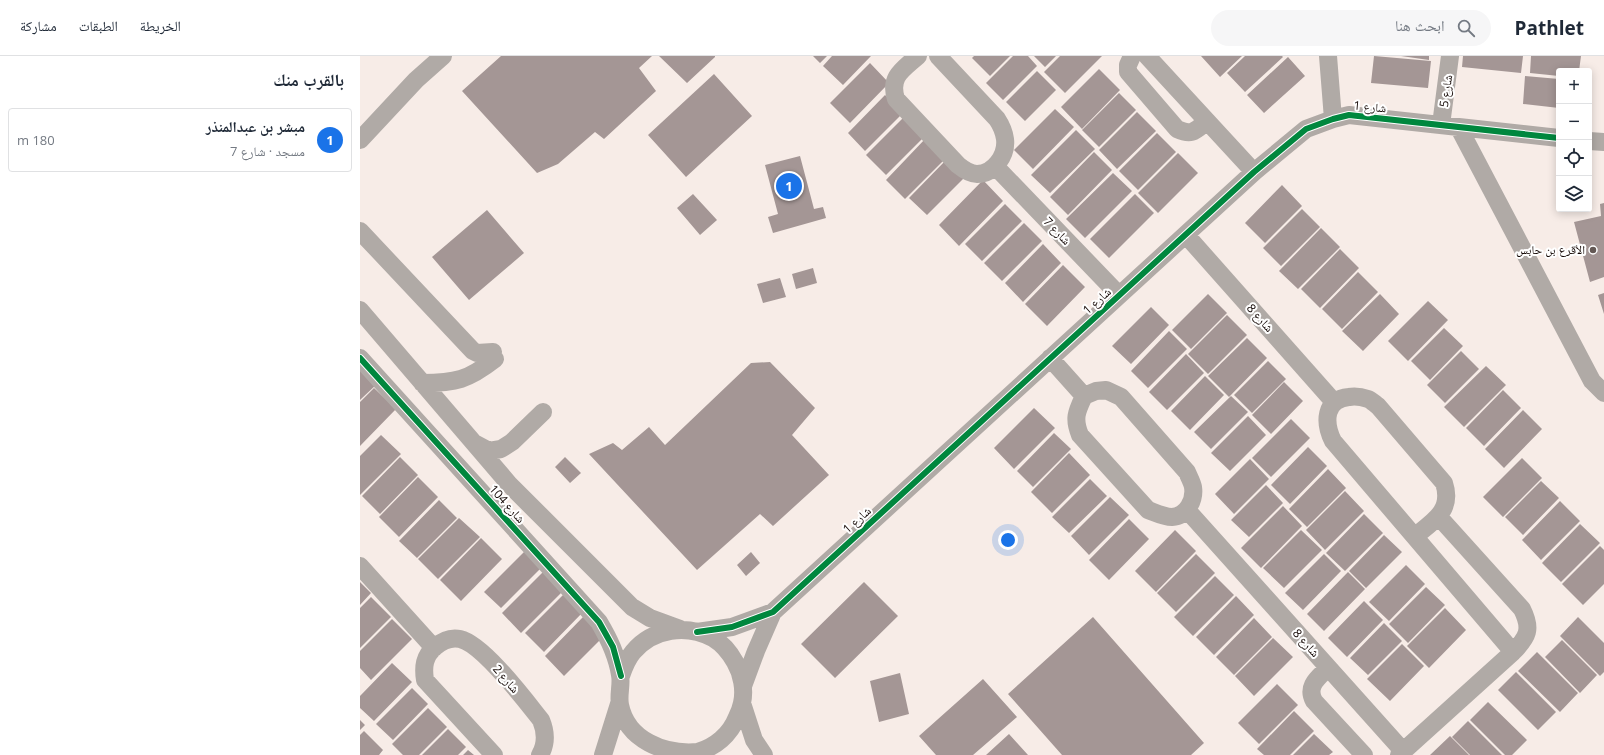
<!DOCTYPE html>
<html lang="ar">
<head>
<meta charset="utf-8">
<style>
	body { margin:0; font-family:"Open Sans","Noto Naskh Arabic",sans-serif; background:#f6f6f7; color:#1f2937; direction:rtl }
	.controls { position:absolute; right:12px; top:12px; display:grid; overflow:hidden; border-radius:4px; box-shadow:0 2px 10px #0003 }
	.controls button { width:36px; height:36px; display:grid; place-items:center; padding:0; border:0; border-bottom:1px solid #e0e1e3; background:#fff; color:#1f2937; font:20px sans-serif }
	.you { position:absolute; left:648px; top:484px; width:14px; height:14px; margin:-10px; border:3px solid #fff; border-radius:50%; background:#1a73e8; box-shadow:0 0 0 6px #1a73e833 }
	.badge { display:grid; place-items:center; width:26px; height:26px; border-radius:50%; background:#1a73e8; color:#fff; font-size:13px; font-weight:700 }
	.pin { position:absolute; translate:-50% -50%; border:2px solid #fff; box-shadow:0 1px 4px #0006 }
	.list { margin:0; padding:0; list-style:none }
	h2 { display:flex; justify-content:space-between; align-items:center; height:52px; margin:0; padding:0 16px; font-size:17px }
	h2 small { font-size:13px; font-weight:400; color:#747a83 }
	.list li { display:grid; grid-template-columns:26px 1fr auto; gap:12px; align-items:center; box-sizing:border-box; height:64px; margin:0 8px 8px; padding:0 8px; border:1px solid #e0e1e3; border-radius:4px }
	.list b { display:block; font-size:15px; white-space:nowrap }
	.list p { margin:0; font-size:13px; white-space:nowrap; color:#747a83 }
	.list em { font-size:13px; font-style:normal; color:#747a83 }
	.icon { flex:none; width:22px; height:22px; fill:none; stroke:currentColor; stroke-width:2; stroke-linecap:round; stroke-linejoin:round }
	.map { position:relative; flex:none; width:1244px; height:699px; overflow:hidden; direction:ltr }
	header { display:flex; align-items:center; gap:24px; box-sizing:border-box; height:56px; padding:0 20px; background:#fff; border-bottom:1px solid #e0e1e3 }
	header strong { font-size:19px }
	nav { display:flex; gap:22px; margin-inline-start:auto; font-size:14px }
	.search { width:280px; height:36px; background:#f6f6f7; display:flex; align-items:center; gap:10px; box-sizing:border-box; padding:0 14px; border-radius:22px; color:#747a83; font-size:15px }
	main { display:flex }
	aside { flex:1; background:#fff }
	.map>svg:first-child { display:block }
</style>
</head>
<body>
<header>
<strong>Pathlet</strong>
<div class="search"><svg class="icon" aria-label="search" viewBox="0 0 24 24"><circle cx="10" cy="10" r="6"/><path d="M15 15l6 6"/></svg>ابحث هنا</div>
<nav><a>الخريطة</a><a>الطبقات</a><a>مشاركة</a></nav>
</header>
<main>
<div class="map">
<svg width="1244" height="699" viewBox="0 0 1244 699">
	<rect width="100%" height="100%" fill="#f7ece7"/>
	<path fill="#a49695" d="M 141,0 L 292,0 L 279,12 L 296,35 L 244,83 L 235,76 L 198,108 L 177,117 L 102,35 Z
		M 299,0 L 355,0 L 355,1 L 327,27 Z
		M 453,0 L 467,0 L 460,7 Z
		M 472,0 L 511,0 L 483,29 L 463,10 Z
		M 614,0 L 650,0 L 630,20 L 612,2 Z
		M 653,0 L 668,0 L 677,10 L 643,44 L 626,27 Z
		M 674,0 L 696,0 L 685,11 Z
		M 700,0 L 742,0 L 705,37 L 684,16 Z
		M 841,0 L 882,0 L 860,21 Z
		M 885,0 L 922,0 L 923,1 L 885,36 L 867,17 Z
		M 1014,0 L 1071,5 L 1068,32 L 1011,27 Z
		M 1041,0 L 1069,0 L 1069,4 Z
		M 1103,0 L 1163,0 L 1161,17 L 1102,11 Z
		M 1171,0 L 1221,0 L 1219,15 L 1199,15 L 1199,20 L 1170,17 Z
		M 928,1 L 945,20 L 904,57 L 887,39 Z
		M 510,7 L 529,27 L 490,67 L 470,47 Z
		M 739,13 L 760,34 L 722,73 L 701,51 Z
		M 677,15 L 696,34 L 665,65 L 646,46 Z
		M 354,18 L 392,60 L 326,121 L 288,79 Z
		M 1165,20 L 1199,23 L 1199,52 L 1163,48 Z
		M 759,37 L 776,54 L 739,91 L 722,74 Z
		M 525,39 L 543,57 L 505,95 L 488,77 Z
		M 695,53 L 714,71 L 673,113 L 654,94 Z
		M 777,56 L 796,75 L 757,113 L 739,94 Z
		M 545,60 L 565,80 L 526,119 L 506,99 Z
		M 716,74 L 735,93 L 690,137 L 671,119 Z
		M 797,77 L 816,96 L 778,134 L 759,115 Z
		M 566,82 L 586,102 L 545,143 L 526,124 Z
		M 734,96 L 752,114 L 708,159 L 690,141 Z
		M 818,97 L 838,117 L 798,157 L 778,137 Z
		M 440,100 L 454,153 L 463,151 L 466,162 L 413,177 L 408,161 L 418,158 L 405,109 Z
		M 586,104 L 604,122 L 567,159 L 549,142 Z
		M 753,117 L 772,135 L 725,182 L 706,163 Z
		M 623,124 L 643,145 L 599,190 L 579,169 Z
		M 922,129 L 942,150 L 905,187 L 885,167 Z
		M 333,138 L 357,164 L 340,179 L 317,152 Z
		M 775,138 L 794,157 L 749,202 L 730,183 Z
		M 1244,147 L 1244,221 L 1230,226 L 1214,166 L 1241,160 L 1240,148 Z
		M 645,148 L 662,165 L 622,205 L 605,188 Z
		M 942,153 L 960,171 L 921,210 L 903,192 Z
		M 127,154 L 164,197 L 109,244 L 72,201 Z
		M 664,167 L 682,185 L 642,225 L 624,207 Z
		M 961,172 L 980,191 L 938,233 L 919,215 Z
		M 683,188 L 701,207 L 663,246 L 645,227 Z
		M 980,193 L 999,212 L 960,252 L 941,233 Z
		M 703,209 L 725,231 L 687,270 L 665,248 Z
		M 453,212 L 457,227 L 436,233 L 432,218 Z
		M 998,216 L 1018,236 L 982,273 L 962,253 Z
		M 420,222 L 426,241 L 403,247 L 397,228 Z
		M 1244,237 L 1244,258 L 1238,239 Z
		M 848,238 L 867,257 L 831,293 L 812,274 Z
		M 1020,238 L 1039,258 L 1003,295 L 982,275 Z
		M 1068,245 L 1088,264 L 1048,305 L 1028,285 Z
		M 791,251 L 809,269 L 771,308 L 752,290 Z
		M 867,259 L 887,279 L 848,318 L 828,298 Z
		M 1084,272 L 1103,290 L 1070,324 L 1051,305 Z
		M 809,275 L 827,293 L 788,332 L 771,315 Z
		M 887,282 L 907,302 L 869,341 L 848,320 Z
		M 1101,295 L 1119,313 L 1085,347 L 1067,329 Z
		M 826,298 L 844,317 L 807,354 L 789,336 Z
		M 908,305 L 926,323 L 892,357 L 874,339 Z
		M 410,306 L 455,352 L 432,379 L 469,419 L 413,470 L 400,458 L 337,514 L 229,398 L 253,387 L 262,394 L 289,371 L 305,389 L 391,307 Z
		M 1126,310 L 1146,329 L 1104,371 L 1084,351 Z
		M 0,311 L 17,328 L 0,344 Z
		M 845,320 L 864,339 L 830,374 L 811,355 Z
		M 924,326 L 943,345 L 911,378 L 892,359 Z
		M 14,332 L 36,353 L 0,390 L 0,346 Z
		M 1143,334 L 1161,352 L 1124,390 L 1106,372 Z
		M 871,340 L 888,356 L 851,393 L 834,376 Z
		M 674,352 L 695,372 L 654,413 L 634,392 Z
		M 1163,354 L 1182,373 L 1144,412 L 1125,393 Z
		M 888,360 L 906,379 L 870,415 L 851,397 Z
		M 931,363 L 950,382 L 911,421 L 892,402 Z
		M 694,377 L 711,393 L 673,431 L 657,415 Z
		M 21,379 L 41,398 L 0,439 L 0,400 Z
		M 948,391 L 967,410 L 930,448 L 911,429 Z
		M 709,397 L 730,419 L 692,457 L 671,436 Z
		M 40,401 L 58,419 L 20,458 L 2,440 Z
		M 205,401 L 221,417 L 210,427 L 195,411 Z
		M 1162,402 L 1182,422 L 1143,461 L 1123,441 Z
		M 890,403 L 909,423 L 874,458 L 855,438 Z
		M 968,413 L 986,432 L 947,471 L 929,453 Z
		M 58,421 L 78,441 L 39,481 L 19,461 Z
		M 730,423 L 747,440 L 709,477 L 692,461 Z
		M 1181,425 L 1199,442 L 1163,479 L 1145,461 Z
		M 906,429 L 923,447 L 889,481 L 871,464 Z
		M 985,435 L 1004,455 L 965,494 L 946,474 Z
		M 750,441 L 769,459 L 729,499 L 711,480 Z
		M 79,444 L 97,462 L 57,502 L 39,485 Z
		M 1200,445 L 1220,465 L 1181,504 L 1162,484 Z
		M 923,450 L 942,470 L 901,512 L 881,492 Z
		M 1004,458 L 1023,477 L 985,515 L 966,497 Z
		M 99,462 L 120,481 L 78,523 L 58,503 Z
		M 769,463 L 789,483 L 749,524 L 729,504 Z
		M 1220,468 L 1240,487 L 1201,526 L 1182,507 Z
		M 815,474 L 836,495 L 796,536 L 775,515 Z
		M 941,474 L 962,494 L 924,532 L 903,512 Z
		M 1024,479 L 1042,496 L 1006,532 L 989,515 Z
		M 121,482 L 142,503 L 101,545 L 80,524 Z
		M 1240,490 L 1244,494 L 1244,528 L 1223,549 L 1202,528 Z
		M 166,494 L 183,510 L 141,552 L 124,536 Z
		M 391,496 L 400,507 L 386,520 L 377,509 Z
		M 836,498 L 855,517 L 816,556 L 797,537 Z
		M 964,498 L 981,515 L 943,554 L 925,537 Z
		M 1046,509 L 1065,528 L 1029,565 L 1009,546 Z
		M 185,514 L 205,533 L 161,577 L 142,557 Z
		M 988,516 L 1005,533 L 964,575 L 947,558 Z
		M 855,520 L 874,539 L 833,580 L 814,561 Z
		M 0,526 L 11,537 L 0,549 Z
		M 504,526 L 538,560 L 475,622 L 441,588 Z
		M 1066,531 L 1085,549 L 1048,587 L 1029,568 Z
		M 205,537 L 224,555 L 184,596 L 165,577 Z
		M 876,540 L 894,559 L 854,599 L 836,581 Z
		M 11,541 L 31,561 L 0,592 L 0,552 Z
		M 1004,545 L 1023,564 L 987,601 L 968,582 Z
		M 1085,552 L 1106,574 L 1069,612 L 1047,590 Z
		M 223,561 L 243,581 L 204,620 L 185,600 Z
		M 733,561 L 844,687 L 831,699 L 702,699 L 648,638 Z
		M 1218,561 L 1244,587 L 1244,616 L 1240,620 L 1200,580 Z
		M 894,562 L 912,581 L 874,619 L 856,601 Z
		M 32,563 L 52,583 L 11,624 L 0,612 L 0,595 Z
		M 1024,567 L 1042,585 L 1008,619 L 990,602 Z
		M 913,582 L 933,601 L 894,640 L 875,620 Z
		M 1202,584 L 1237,619 L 1220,637 L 1185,601 Z
		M 1042,588 L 1064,610 L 1030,645 L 1007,623 Z
		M 1177,596 L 1218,637 L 1200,656 L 1158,615 Z
		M 32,607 L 52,626 L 14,665 L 0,652 L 0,640 Z
		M 1156,616 L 1196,656 L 1178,674 L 1138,634 Z
		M 540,617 L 549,658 L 519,666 L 510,625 Z
		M 623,623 L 657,661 L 613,699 L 576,699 L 559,680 Z
		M 917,628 L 938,649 L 899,688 L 878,667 Z
		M 52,632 L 68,648 L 33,684 L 16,668 Z
		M 1128,646 L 1167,684 L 1152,699 L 1145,699 L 1110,664 Z
		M 68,652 L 87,671 L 59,699 L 43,699 L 32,688 Z
		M 934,655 L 954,675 L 930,699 L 904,699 L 897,693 Z
		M 0,664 L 5,669 L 0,674 Z
		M 1108,665 L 1142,699 L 1110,699 L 1092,681 Z
		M 88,673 L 106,691 L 98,699 L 62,699 Z
		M 4,675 L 23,694 L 19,699 L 0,699 L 0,679 Z
		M 649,678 L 668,699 L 626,699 Z
		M 954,678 L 973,696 L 969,699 L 933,699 Z
		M 1090,680 L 1109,699 L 1070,699 Z
		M 108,694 L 114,699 L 103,699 Z"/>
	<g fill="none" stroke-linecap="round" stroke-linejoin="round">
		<path stroke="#b0aaa6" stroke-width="18" d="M 558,0 C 542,14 529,21 536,43 L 598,109 C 603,113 610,118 617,118 C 634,118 647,99 645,83 C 644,76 641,69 637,63 L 578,0
			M 772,0 L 768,9 L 768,16 L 817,73 C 832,80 835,75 847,65
			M 787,0 L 894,116
			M 968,0 L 973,63
			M 1081,69 L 1090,0
			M 1099,72 L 1232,325 L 1244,337
			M 0,84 L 56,24 L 83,0
			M 1229,85 L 1244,86
			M 635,110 L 759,239
			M 0,175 L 113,295 L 117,297 L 133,296
			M 826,179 L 974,346
			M 0,254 L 149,428 L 272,551 L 290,562 L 320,573
			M 0,302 L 239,566 C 249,583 257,599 260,619 C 262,628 258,639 260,649 C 267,684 304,699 338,696 C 355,691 370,679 377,661 C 379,657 381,652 382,647 C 385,634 382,618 375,606 C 370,597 363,588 353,582 C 327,568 293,572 273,596 C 267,603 264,611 261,620
			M 690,302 L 724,340
			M 62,327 C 96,327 108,324 135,303
			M 746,334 L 761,341 L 827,416 C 829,421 832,426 833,431 C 835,444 827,460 812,461 C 804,461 796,457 788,454 L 720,379 C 713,362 717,355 724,340 L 736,335 Z
			M 114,387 L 129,395 L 141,393 L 152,386 L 183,356
			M 827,454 L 1043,695
			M 1055,480 C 1074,465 1093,454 1084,427 L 1018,350 C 1015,348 1011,344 1008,343 C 1002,341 995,340 989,341 C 964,343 964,367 973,385 L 1153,596
			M 0,510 L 74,592
			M 337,576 L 372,571 L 413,556 L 894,116 L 946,73 L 973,63 L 989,59 L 1199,82
			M 968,612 C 958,622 946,630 954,645 L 1004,699
			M 383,630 L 396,595 L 413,556
			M 382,647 L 394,684 L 404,699
			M 134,699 L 65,624 C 63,611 64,600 75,591 C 82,585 91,581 100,583 C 123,588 165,644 181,664 C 186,676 187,687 180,699
			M 243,699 L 259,648
			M 1039,699 L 1153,596 C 1168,581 1172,573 1162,553 L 1079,461"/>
		<g stroke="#fff" stroke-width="8">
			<path id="cycleway" d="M 0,302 L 239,566 L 253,591 L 261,620
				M 337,576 L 372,571 L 413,556 L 894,116 L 946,73 L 973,63 L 989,59 L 1199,82"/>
		</g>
		<use href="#cycleway" stroke="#00873e" stroke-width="6"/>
	</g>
	<circle fill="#635854" stroke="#fff" stroke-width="1.5" cx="1233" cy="194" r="4"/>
	<g text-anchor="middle" stroke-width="4" stroke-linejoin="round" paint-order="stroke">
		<g font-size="12" fill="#140805" stroke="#fff">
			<text transform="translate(1086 35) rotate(-82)" y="4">شارع 5</text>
			<text transform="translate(1010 51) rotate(5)" y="4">شارع 1</text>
			<text transform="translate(697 175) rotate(46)" y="4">شارع 7</text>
			<text transform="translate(737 245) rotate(-42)" y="4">شارع 1</text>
			<text transform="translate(900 262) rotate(48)" y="4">شارع 8</text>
			<text transform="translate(147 448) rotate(48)" y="4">شارع 104</text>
			<text transform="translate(497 464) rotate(-42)" y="4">شارع 1</text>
			<text transform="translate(946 587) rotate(48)" y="4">شارع 8</text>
			<text transform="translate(146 623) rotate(49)" y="4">شارع 2</text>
		</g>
		<g font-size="12" fill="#140805" stroke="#fff" text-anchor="end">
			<text x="1225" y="198">الأقرع بن حابس</text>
		</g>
	</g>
</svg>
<div class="controls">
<button>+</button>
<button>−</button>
<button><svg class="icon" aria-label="locate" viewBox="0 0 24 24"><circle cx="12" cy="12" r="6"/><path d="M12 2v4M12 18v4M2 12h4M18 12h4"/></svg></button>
<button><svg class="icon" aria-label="layers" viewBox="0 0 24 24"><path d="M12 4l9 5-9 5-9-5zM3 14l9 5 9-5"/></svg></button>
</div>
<div class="you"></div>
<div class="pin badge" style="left:429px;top:130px">1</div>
</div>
<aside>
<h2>بالقرب منك<small></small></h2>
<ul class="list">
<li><span class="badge">1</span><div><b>مبشر بن عبدالمنذر</b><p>مسجد · شارع 7</p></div><em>180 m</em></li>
</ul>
</aside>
</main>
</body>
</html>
